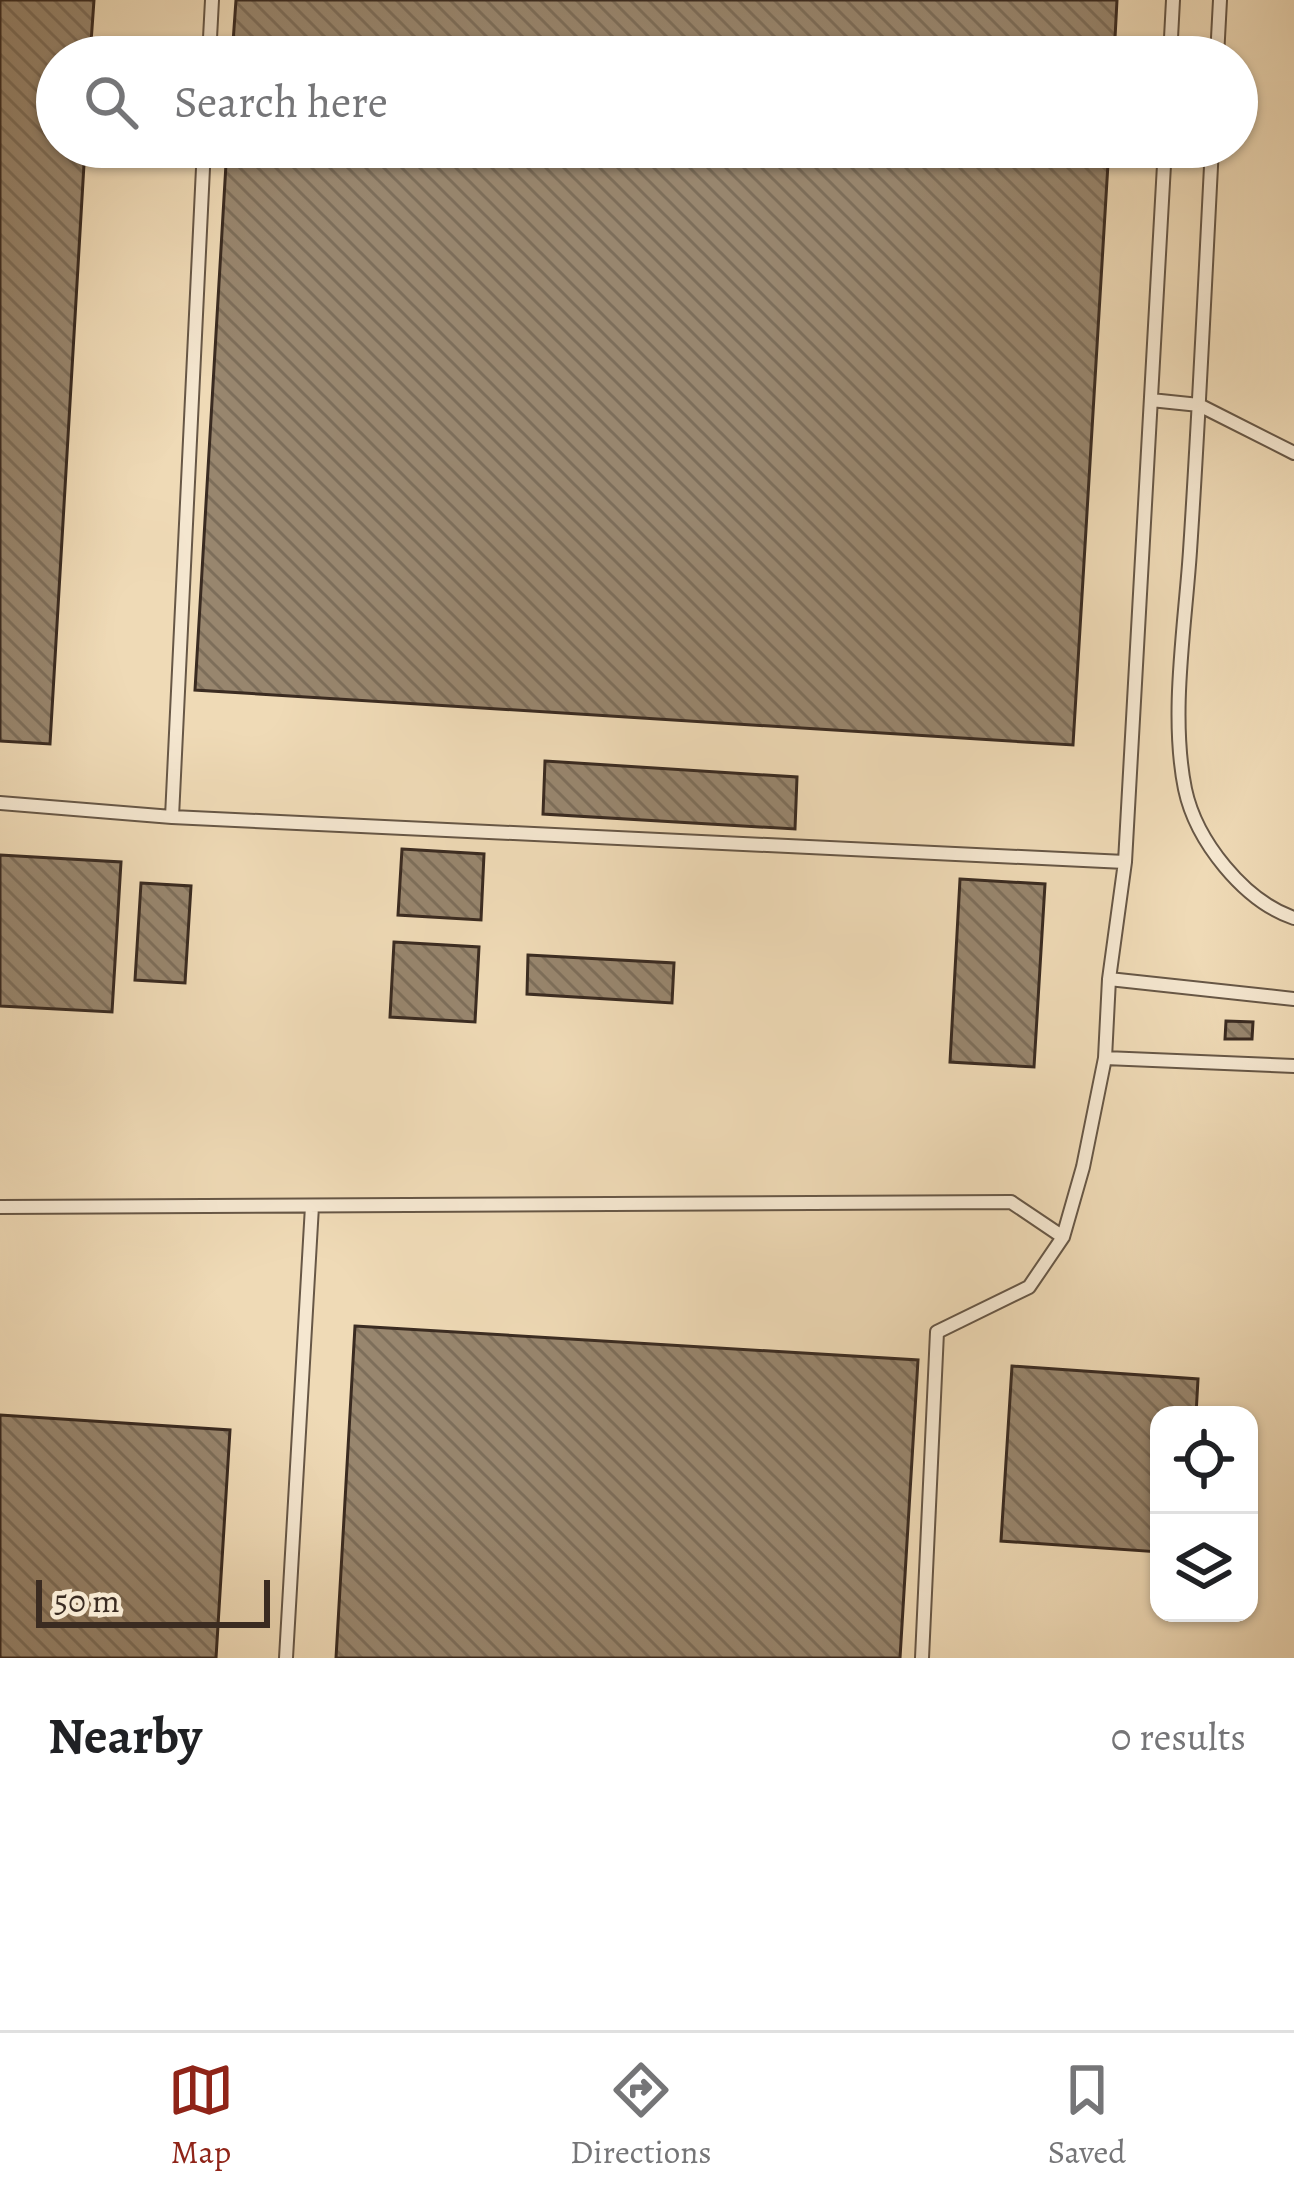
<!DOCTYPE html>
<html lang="en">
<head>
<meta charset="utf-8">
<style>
	body { margin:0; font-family:Alegreya,serif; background:#f2f2f2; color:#202124 }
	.controls { position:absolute; right:36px; bottom:36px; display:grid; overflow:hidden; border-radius:24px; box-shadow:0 3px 9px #0004 }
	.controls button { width:108px; height:108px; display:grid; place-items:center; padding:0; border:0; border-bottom:3px solid #e0e0e0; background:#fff; color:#202124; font:60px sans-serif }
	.scale { position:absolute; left:36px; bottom:30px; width:234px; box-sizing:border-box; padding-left:12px; border:6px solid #3a2b21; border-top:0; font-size:33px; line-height:42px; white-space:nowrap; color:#3a2b21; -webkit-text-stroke:9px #f5e7d0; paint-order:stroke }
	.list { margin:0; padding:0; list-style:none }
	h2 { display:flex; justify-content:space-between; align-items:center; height:156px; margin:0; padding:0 48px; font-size:51px }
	h2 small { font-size:39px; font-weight:400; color:#757577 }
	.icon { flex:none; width:66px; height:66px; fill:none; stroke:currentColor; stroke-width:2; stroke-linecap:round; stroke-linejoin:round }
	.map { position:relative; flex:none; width:1294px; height:1658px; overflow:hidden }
	.search { position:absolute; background:#fff; box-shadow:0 3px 9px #0004; left:36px; right:36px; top:36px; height:132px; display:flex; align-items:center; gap:30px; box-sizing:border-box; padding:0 42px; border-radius:66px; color:#757577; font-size:45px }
	.sheet { height:372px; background:#fff }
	nav { display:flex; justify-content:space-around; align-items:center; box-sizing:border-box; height:168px; border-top:3px solid #e0e0e0; background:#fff; font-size:33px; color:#757577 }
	nav a { display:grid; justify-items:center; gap:6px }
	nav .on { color:#8f2418 }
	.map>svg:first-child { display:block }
</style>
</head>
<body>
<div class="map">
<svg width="1294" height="1658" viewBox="0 0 1294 1658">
	<defs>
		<pattern id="building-back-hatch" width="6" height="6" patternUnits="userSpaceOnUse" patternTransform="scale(3)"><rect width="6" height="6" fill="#98866e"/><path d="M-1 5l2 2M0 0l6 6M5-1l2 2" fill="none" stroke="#7d6e5a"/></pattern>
	</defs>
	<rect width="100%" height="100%" fill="#efdab6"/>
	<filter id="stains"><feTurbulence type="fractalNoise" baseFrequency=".00167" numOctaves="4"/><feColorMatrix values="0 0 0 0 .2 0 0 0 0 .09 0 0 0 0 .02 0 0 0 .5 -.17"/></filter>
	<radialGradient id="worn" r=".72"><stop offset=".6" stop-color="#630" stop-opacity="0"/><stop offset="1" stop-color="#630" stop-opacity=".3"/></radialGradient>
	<path fill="url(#building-back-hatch)" stroke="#3a2b21" stroke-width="3" d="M 0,0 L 94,0 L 90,57 L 57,57 L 57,147 L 85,147 L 50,744 L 0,741 Z
		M 236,0 L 1117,0 L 1114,57 L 232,57 Z
		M 227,147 L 1109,147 L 1073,745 L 195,690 Z
		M 545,761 L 797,777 L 795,829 L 543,814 Z
		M 402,849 L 484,854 L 481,920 L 398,915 Z
		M 0,855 L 121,862 L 112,1012 L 0,1006 Z
		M 960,879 L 1045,884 L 1034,1067 L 950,1062 Z
		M 141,883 L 191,886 L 185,983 L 135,980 Z
		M 394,942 L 479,947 L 475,1022 L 390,1017 Z
		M 528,955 L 674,963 L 672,1003 L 527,994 Z
		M 1226,1021 L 1253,1022 L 1252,1039 L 1225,1039 Z
		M 355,1326 L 918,1360 L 900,1658 L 336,1658 Z
		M 1012,1366 L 1198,1379 L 1196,1415 L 1159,1415 L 1159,1552 L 1001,1541 Z
		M 0,1415 L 230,1430 L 216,1658 L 0,1658 Z"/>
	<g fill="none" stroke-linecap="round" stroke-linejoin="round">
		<g stroke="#675746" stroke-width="16">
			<path id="lane" d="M 209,57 L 212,0
				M 1170,57 L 1173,0
				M 1217,57 L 1220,0
				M 204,147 L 172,817 L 1125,862
				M 1212,147 C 1205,282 1199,416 1190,551 C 1185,627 1170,715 1185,789 C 1196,841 1244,901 1294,918
				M 1151,400 L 1199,405 L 1294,453
				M 0,803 L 172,817
				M 1109,979 L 1294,999
				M 1105,1058 L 1294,1066
				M 0,1207 L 1011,1202 L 1063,1237
				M 286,1658 L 312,1206
				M 922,1658 L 937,1332 L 1029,1287 L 1063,1237 L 1083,1167 L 1105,1058 L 1109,979 L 1125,862 L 1165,147"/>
		</g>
		<use href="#lane" stroke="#f5e7d0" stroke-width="12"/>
	</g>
	<rect width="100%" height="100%" filter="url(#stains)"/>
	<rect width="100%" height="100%" fill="url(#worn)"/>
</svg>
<div class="controls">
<button><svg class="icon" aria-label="locate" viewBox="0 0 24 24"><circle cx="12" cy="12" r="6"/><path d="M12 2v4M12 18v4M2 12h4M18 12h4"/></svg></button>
<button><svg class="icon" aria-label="layers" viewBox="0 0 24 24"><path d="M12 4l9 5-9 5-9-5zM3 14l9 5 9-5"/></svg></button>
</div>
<div class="scale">50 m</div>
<div class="search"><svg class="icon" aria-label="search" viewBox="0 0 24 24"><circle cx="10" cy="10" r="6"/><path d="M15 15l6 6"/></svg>Search here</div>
</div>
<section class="sheet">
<h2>Nearby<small>0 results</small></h2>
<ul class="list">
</ul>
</section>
<nav>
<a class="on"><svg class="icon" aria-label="map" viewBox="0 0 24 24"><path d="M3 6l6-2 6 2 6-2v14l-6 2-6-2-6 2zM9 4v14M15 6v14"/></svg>Map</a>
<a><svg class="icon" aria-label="directions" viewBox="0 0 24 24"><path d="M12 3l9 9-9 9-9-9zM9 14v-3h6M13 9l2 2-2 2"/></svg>Directions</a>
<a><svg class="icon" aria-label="saved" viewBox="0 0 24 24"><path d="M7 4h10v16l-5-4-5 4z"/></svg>Saved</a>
</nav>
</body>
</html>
